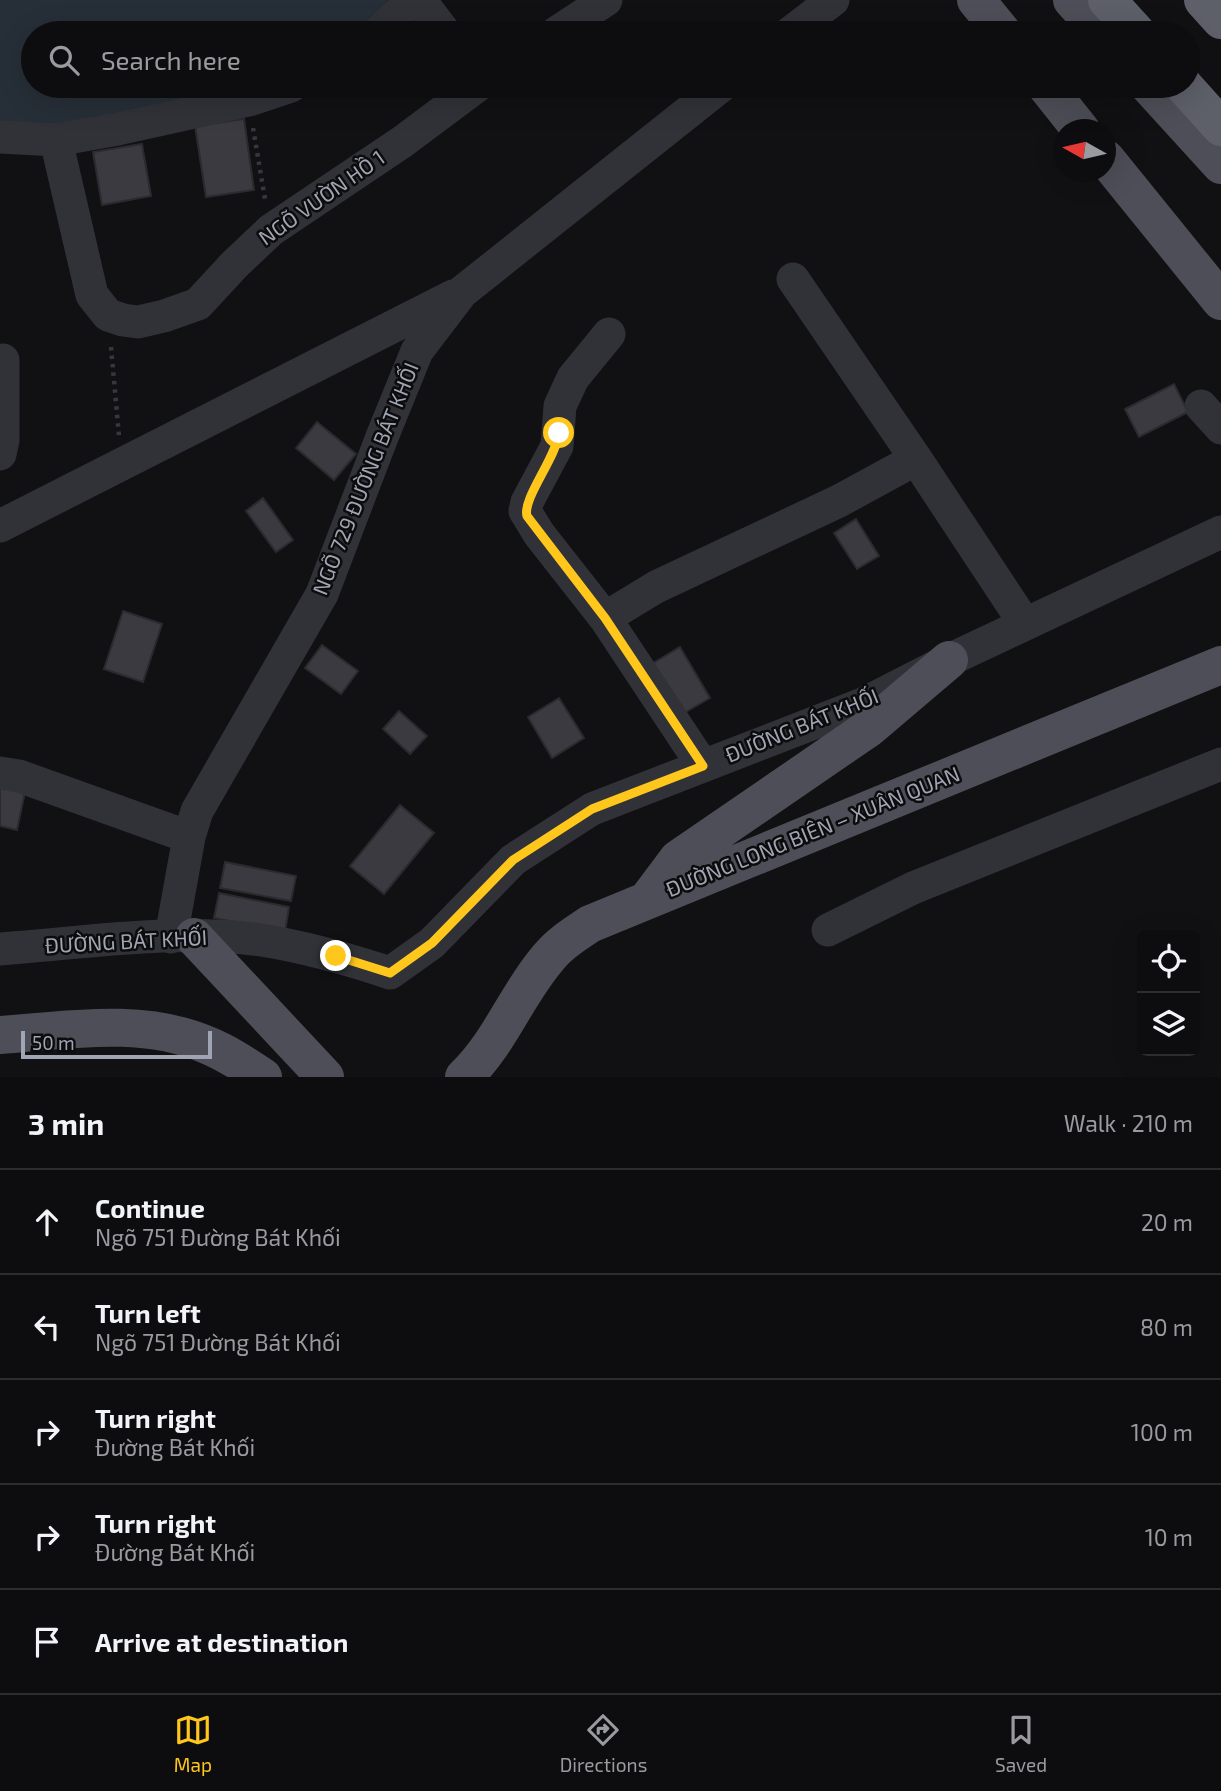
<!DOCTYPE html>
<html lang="en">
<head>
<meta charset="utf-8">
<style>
	body { margin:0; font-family:"Exo 2",sans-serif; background:#1b1a1c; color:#f1f3f6 }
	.controls { position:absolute; right:21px; bottom:21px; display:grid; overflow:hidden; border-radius:10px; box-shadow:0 7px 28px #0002 }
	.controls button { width:63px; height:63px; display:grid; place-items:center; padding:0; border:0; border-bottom:2px solid #2d2c2e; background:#0d0c0e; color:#f1f3f6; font:35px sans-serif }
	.compass { position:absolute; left:1053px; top:119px; width:63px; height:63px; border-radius:50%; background:#0d0c0e; box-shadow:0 7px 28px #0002; rotate:278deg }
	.scale { position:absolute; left:21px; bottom:18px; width:191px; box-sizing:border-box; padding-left:7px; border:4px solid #a0a5b5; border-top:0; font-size:19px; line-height:24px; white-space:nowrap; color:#a0a5b5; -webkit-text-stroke:5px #0c0c0d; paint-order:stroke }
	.stop { position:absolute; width:21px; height:21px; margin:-16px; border:5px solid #ffc71c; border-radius:50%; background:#fff }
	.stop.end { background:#ffc71c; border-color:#fff; box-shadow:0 2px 7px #0008 }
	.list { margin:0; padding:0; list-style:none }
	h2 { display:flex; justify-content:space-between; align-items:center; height:91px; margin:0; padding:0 28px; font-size:30px }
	h2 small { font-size:23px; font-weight:400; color:#9a9b9e }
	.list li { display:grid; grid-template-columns:46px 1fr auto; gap:21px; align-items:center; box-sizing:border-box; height:105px; padding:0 28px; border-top:2px solid #2d2c2e }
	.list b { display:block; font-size:26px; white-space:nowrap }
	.list p { margin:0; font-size:23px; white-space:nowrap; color:#9a9b9e }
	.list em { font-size:23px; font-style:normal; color:#9a9b9e }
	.icon { flex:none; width:38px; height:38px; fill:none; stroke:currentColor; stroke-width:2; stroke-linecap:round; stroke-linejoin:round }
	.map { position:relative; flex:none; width:1221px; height:1077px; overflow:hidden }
	.search { position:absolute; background:#0d0c0e; box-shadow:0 7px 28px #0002; left:21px; right:21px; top:21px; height:77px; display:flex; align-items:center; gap:18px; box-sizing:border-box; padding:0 24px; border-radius:38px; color:#9a9b9e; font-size:26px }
	.sheet { height:616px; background:#0d0c0e }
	nav { display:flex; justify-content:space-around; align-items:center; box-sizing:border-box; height:98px; border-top:2px solid #2d2c2e; background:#0d0c0e; font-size:19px; color:#9a9b9e }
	nav a { display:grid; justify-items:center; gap:4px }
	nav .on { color:#ffc71c }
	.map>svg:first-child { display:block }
</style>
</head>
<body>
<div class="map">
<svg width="1221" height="1077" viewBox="0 0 1221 1077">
	<rect width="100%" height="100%" fill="#111012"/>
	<path fill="#262e37" d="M 0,0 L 388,0 L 359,33 L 33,33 L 33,86 L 253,86 L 92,124 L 0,127 Z"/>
	<path fill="#3a3a40" stroke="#2b2a2e" stroke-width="2" d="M 244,119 L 254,190 L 206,197 L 195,126 Z
		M 142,144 L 151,196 L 102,205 L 93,152 Z
		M 1174,384 L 1188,412 L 1139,437 L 1125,409 Z
		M 317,422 L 356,454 L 334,480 L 296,448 Z
		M 263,498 L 293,540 L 276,552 L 246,511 Z
		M 856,519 L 879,556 L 857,569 L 834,533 Z
		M 123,611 L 162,624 L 143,682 L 104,669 Z
		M 322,645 L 358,671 L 341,694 L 305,668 Z
		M 680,647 L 710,698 L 679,716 L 650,665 Z
		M 559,698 L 584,738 L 552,758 L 528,717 Z
		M 399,711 L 427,736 L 410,754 L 383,729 Z
		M 0,782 L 26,787 L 17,830 L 0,826 Z
		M 400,805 L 434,833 L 384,894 L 350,866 Z
		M 225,862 L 296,876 L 291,901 L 220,888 Z
		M 219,893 L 289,907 L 285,932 L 214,918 Z"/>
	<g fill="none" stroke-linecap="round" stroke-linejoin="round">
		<path stroke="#37383f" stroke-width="4.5" stroke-dasharray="3.5 5" stroke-linecap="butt" d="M 253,128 L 265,199
			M 111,347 L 119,436"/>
		<path stroke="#313238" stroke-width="33" d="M 420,0 L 445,33
			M 378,33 L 412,0
			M 556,33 L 606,0
			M 790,33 L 833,0
			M 0,137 L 56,140 L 118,129 L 249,100 L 291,86
			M 56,140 L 92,295 L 108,315 L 123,320 L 138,322 L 164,316 L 198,304 L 234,265 L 271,230 L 402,142 L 477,86
			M 793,279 L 916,459 L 1025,624
			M 609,334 L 573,378 L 560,406 L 557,446 L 527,502 L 525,511 L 539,534 L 605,618 L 703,766
			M 0,361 L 3,360 L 3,440 L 0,454
			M 1201,406 L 1221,428
			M 0,526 L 453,296
			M 605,618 L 656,587 L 839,501 L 916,459
			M 0,773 L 19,776 L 189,837
			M 828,930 L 913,888 L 1221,764
			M 171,937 L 189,837 L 197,811 L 322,594 L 382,437 L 417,351 L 462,292 L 721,86
			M 0,949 C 84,943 177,928 261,940 C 305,947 348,959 390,973 L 432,943 L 513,860 L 592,809 L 863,704 L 949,660 L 1221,532"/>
		<path stroke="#4d4e57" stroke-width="38" d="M 976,0 L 1003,33
			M 1072,0 L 1102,33
			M 1046,86 L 1081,130
			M 1149,86 L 1221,165
			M 1106,159 L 1221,301
			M 648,899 L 678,859 L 869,728 L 949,660
			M 194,937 L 325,1077
			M 0,1035 C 67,1030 143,1017 207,1045 C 227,1053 245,1065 263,1077
			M 464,1077 C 500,1043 516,995 548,958 C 559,944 575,934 590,924 L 1221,665"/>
		<path stroke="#5d5f69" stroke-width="38" d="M 1107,0 L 1137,33
			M 1203,0 L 1221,20
			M 1184,86 L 1221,127"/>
	</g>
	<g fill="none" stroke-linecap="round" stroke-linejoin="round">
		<path stroke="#ffc71c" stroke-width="9" d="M 336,956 L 390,973 L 432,943 L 513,860 L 592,809 L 703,766 L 605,618 L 527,516 C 522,499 556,458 559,433"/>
	</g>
	<g text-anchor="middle" stroke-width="5" stroke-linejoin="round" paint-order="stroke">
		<g font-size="21" fill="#a0a5b5" stroke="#0c0c0d">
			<text transform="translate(322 198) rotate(-35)" y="7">NGÕ VƯỜN HỒ 1</text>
			<text transform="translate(366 479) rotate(-68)" y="7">NGÕ 729 ĐƯỜNG BÁT KHỐI</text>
			<text transform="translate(802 726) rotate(-22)" y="7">ĐƯỜNG BÁT KHỐI</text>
			<text transform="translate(813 832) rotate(-22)" y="7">ĐƯỜNG LONG BIÊN – XUÂN QUAN</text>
			<text transform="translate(126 942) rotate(-3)" y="7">ĐƯỜNG BÁT KHỐI</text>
		</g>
	</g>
</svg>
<div class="controls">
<button><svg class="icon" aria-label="locate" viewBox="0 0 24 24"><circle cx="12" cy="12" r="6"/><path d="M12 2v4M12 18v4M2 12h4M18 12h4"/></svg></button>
<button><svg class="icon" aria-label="layers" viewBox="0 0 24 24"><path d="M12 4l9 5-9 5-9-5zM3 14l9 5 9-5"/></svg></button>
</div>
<svg class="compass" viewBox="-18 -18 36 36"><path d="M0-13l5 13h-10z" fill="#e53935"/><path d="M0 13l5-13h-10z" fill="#9a9b9e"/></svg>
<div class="scale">50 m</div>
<div class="stop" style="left:559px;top:433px"></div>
<div class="stop end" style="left:336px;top:956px"></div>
<div class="search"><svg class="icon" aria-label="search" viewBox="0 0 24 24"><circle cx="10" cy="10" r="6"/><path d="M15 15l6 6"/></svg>Search here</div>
</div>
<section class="sheet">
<h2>3 min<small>Walk · 210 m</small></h2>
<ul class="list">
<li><svg class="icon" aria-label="ahead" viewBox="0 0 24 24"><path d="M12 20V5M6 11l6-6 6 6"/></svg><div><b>Continue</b><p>Ngõ 751 Đường Bát Khối</p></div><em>20 m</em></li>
<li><svg class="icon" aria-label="left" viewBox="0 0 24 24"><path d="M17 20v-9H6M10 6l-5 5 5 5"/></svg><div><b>Turn left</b><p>Ngõ 751 Đường Bát Khối</p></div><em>80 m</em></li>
<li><svg class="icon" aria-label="right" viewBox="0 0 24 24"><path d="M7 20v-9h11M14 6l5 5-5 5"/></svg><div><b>Turn right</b><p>Đường Bát Khối</p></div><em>100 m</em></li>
<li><svg class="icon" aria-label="right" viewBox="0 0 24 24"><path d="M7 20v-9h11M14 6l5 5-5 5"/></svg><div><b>Turn right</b><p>Đường Bát Khối</p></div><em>10 m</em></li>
<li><svg class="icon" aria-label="arrive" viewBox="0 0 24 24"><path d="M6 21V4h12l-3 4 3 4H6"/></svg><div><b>Arrive at destination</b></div></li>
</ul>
</section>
<nav>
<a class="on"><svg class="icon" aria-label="map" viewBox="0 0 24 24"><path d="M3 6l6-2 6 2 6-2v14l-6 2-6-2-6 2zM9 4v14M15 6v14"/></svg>Map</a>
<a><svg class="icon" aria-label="directions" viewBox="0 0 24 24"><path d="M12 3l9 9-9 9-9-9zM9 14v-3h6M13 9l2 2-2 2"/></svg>Directions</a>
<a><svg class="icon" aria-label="saved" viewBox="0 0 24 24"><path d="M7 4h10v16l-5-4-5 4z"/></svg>Saved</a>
</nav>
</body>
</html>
